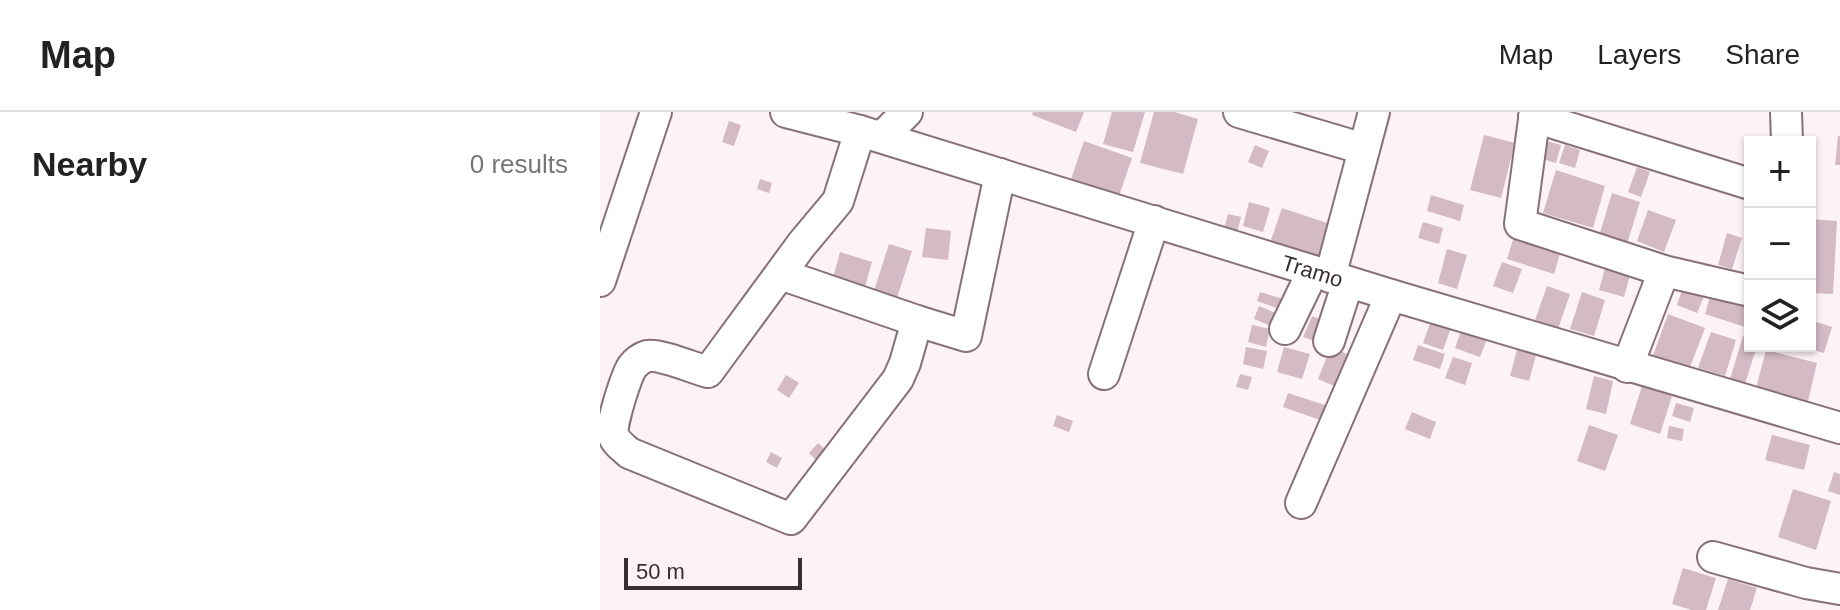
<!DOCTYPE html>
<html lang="en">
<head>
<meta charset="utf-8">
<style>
	body { margin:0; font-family:Arial,sans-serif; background:#f2f2f2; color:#222 }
	.controls { position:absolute; right:24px; top:24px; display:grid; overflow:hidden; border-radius:0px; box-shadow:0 2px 6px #0004 }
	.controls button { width:72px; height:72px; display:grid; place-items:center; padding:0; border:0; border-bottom:2px solid #e0e0e0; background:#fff; color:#222; font:40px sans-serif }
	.scale { position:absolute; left:24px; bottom:20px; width:178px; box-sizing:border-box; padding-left:8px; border:4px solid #392f33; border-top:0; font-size:22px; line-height:28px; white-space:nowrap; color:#392f33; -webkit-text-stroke:6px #fdf2f6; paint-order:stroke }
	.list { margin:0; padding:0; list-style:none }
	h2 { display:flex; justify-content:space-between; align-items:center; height:104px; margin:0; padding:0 32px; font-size:34px }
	h2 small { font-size:26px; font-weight:400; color:#767676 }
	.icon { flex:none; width:44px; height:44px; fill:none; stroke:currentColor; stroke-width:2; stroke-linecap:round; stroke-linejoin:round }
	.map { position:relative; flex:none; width:1240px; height:498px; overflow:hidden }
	header { display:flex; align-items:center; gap:48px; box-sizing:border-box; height:112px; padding:0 40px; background:#fff; border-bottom:2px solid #e0e0e0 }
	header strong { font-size:38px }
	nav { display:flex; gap:44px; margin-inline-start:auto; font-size:28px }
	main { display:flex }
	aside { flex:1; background:#fff }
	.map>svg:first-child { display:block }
</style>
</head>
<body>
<header>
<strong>Map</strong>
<nav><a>Map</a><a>Layers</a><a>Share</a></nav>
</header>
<main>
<aside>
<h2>Nearby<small>0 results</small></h2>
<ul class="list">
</ul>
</aside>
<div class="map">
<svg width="1240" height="498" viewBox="0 0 1240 498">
	<rect width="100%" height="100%" fill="#fdf2f6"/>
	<path fill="#d3bac5" d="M 433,0 L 484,0 L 476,20 L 432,3 Z
		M 512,0 L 545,0 L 533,40 L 503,32 Z
		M 554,0 L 574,0 L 598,7 L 583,62 L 540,51 Z
		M 129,9 L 141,13 L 134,34 L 122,30 Z
		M 884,23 L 915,31 L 901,86 L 870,78 Z
		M 1238,24 L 1240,24 L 1240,53 L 1235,53 Z
		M 940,27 L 961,33 L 956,51 L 935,45 Z
		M 484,29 L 532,46 L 518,87 L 470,70 Z
		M 655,33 L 669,39 L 662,56 L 648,50 Z
		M 965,33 L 980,38 L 975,56 L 959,51 Z
		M 1037,55 L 1050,60 L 1041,85 L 1028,80 Z
		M 956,58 L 1005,74 L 993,116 L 943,101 Z
		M 160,67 L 172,71 L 169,81 L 157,77 Z
		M 1012,81 L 1040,90 L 1027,132 L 999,124 Z
		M 831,83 L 864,93 L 860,109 L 827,99 Z
		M 649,90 L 670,96 L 663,120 L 643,114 Z
		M 682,96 L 733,113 L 723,145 L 671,128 Z
		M 1048,98 L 1076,108 L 1064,140 L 1037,129 Z
		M 628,102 L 641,105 L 637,121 L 624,117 Z
		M 1210,107 L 1237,109 L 1233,182 L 1210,181 Z
		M 823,110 L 843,116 L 839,132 L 818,126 Z
		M 326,116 L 351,119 L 348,148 L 322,145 Z
		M 915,121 L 962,135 L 954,162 L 907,147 Z
		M 1127,121 L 1142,126 L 1132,157 L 1118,153 Z
		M 289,132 L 312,139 L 295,192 L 272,185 Z
		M 847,137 L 867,143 L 857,177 L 838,171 Z
		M 240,140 L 272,150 L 265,175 L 233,166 Z
		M 1007,149 L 1032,156 L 1024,185 L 999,178 Z
		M 902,150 L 922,157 L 913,181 L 893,174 Z
		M 1084,172 L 1106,180 L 1097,201 L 1077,193 Z
		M 947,174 L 970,182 L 958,217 L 935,208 Z
		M 1112,178 L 1150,190 L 1145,215 L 1105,202 Z
		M 660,180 L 683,187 L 680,197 L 657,189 Z
		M 982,180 L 1005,188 L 994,224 L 970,217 Z
		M 659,194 L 678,202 L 673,215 L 654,207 Z
		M 1068,202 L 1105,216 L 1087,263 L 1051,249 Z
		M 712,204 L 725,209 L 717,230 L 703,225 Z
		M 832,206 L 852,213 L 843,238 L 823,231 Z
		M 1210,208 L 1232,215 L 1224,241 L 1203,235 L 1210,234 Z
		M 652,213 L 670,217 L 666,235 L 648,230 Z
		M 862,215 L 888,224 L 880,245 L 855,236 Z
		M 1111,220 L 1136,228 L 1125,264 L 1098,256 Z
		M 1143,224 L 1150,227 L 1150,234 L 1157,234 L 1145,272 L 1130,267 Z
		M 818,233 L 845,242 L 840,257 L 813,248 Z
		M 918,234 L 937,239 L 929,269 L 910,264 Z
		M 646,235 L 667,239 L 663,257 L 643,252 Z
		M 684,235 L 710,242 L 702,267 L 677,260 Z
		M 731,235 L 754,245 L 741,277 L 718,267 Z
		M 1166,238 L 1217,251 L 1207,293 L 1155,280 Z
		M 853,245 L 872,251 L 865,273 L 845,266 Z
		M 640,262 L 652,265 L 648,278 L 636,275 Z
		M 186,263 L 199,271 L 189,286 L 177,278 Z
		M 994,264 L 1013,269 L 1006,302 L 986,297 Z
		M 1042,274 L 1072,284 L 1060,322 L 1030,312 Z
		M 688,281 L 728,294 L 723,309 L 683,295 Z
		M 1076,291 L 1094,296 L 1090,310 L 1072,304 Z
		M 812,300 L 836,310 L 830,327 L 805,317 Z
		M 457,303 L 473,309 L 469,320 L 453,314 Z
		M 989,313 L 1018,323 L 1005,359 L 977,349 Z
		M 1069,314 L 1084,317 L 1082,329 L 1067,326 Z
		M 1172,323 L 1210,333 L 1204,358 L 1165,348 Z
		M 218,331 L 227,339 L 217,349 L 209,341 Z
		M 171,340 L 182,346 L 177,356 L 166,350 Z
		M 1234,360 L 1240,362 L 1240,383 L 1228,379 Z
		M 1193,377 L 1231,389 L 1216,438 L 1178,425 Z
		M 1083,456 L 1116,466 L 1106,498 L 1092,498 L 1072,492 Z
		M 1128,467 L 1157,476 L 1150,498 L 1118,498 Z"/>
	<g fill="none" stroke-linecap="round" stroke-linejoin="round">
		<g stroke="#87707a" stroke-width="34">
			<g id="minor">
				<path id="s1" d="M 186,0 L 260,19 L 791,183 L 1240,316"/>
				<path d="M 639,0 L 764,37"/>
				<path d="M 935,0 L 920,112 L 1064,159 L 1150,179"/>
				<path d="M 1186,0 L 1187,30"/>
				<path d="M 934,5 L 1150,72"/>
				<path d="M 282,25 L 307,0"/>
				<path d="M 180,162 L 317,209 L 305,251 L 298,267 L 191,407 L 29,341 C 23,335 15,330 13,322 C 11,311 26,265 32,255 C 35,251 41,246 47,244 C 61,242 93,256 108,260 L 202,132 L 238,89 L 260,19"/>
				<path d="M 730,165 L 774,0"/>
				<path d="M 0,169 L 56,0"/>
				<path d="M 317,209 L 366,224 L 400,62"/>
				<path d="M 685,217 L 713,159"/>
				<path d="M 729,229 L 748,170"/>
				<path d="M 1027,255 L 1064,159"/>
				<path d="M 504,262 L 554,109"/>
				<path d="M 701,391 L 791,183"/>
				<path d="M 1113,445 L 1206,471 L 1240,477"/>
			</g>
		</g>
		<use href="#minor" stroke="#fff" stroke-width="30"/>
	</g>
	<g text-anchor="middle" stroke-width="7" stroke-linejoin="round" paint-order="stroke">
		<g font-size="22" fill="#392f33" stroke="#fdf2f6">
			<text dy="8" stroke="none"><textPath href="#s1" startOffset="550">Tramo</textPath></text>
		</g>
	</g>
</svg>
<div class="controls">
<button>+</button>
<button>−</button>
<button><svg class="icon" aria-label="layers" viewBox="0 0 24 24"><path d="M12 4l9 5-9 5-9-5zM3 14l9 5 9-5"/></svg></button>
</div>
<div class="scale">50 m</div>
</div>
</main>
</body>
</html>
